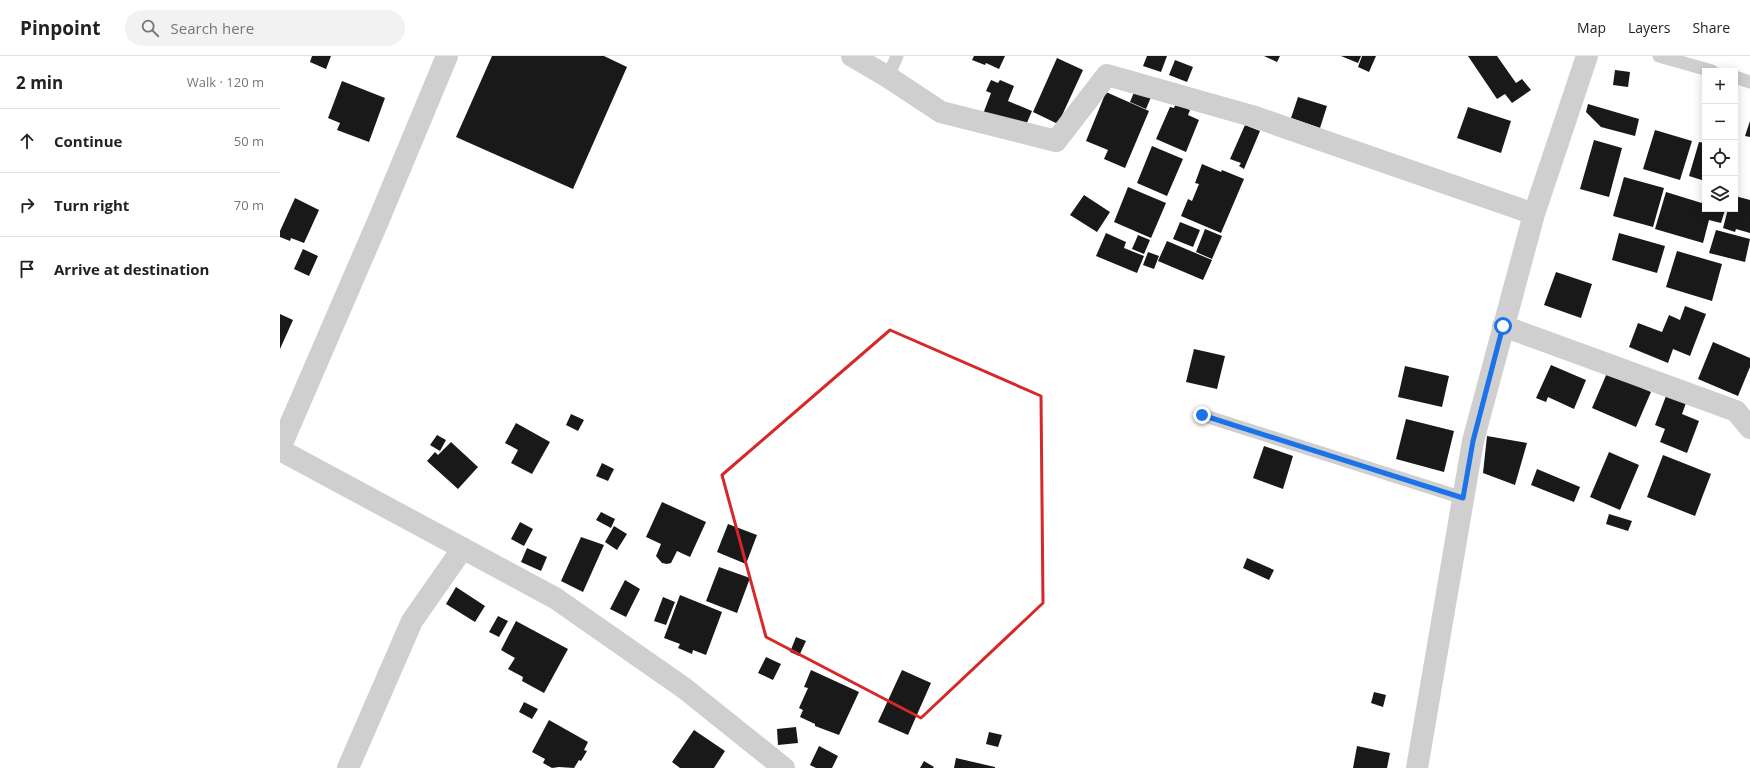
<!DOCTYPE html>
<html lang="en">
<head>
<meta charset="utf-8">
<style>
	body { margin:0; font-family:"Open Sans",sans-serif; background:#f2f2f2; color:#222 }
	.controls { position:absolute; right:12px; top:12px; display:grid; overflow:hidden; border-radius:0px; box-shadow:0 2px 10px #0003 }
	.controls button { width:36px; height:36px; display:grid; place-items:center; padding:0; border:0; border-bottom:1px solid #e0e0e0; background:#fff; color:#222; font:20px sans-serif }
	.stop { position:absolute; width:12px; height:12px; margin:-9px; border:3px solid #1a73e8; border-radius:50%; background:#fff }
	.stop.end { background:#1a73e8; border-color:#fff; box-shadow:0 1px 4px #0008 }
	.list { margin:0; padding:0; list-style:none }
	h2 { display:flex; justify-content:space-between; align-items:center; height:52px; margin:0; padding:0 16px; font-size:17px }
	h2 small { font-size:13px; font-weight:400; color:#767676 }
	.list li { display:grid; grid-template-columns:26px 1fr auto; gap:12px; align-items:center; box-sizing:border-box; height:64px; padding:0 16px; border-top:1px solid #e0e0e0 }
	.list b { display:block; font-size:15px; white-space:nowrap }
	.list em { font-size:13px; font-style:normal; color:#767676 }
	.icon { flex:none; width:22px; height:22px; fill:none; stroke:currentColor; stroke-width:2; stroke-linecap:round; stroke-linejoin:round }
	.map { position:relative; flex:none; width:1470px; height:712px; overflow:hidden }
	header { display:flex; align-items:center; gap:24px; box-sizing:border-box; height:56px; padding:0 20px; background:#fff; border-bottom:1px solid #e0e0e0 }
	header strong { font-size:19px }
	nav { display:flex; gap:22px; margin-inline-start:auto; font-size:14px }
	.search { width:280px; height:36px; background:#f2f2f2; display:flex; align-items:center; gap:10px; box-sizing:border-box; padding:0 14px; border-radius:22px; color:#767676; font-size:15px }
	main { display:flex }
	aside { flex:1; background:#fff }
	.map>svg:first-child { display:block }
</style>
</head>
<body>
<header>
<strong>Pinpoint</strong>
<div class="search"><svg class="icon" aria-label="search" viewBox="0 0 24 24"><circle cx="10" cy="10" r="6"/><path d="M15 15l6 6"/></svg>Search here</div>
<nav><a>Map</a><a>Layers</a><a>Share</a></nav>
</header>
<main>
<aside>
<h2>2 min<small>Walk · 120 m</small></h2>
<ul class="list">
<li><svg class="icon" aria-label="ahead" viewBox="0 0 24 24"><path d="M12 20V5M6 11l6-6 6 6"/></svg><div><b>Continue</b></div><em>50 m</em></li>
<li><svg class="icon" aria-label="right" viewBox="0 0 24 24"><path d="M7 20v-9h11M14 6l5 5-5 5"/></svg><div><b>Turn right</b></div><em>70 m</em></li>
<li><svg class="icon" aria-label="arrive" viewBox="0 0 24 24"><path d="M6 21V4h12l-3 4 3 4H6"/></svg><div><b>Arrive at destination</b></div></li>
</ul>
</aside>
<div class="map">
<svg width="1470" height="712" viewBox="0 0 1470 712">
	<rect width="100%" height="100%" fill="#fff"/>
	<path fill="#191919" d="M 32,0 L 51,0 L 46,13 L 30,6 Z
		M 212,0 L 324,0 L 347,11 L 293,133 L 176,81 Z
		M 694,0 L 725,0 L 719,13 L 706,7 L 705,9 L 692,4 Z
		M 867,0 L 887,0 L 881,16 L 863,10 Z
		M 984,0 L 1000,0 L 997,6 Z
		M 1061,0 L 1081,0 L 1078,7 Z
		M 1082,0 L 1096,0 L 1089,16 L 1078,11 Z
		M 1188,0 L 1217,0 L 1236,27 L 1242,23 L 1251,34 L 1232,47 L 1225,38 L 1217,43 Z
		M 777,2 L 803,14 L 778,68 L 753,56 Z
		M 895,4 L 913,11 L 907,26 L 889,19 Z
		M 1335,14 L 1350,16 L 1348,31 L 1333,29 Z
		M 711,24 L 718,27 L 720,24 L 734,30 L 728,45 L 752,55 L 743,76 L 703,58 L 711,37 L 706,35 Z
		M 62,25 L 105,42 L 89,86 L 57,74 L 60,67 L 48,62 Z
		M 855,34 L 871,41 L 866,53 L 850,46 Z
		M 826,36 L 869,55 L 845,112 L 824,103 L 828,94 L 806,85 Z
		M 1018,41 L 1047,50 L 1040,72 L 1011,62 Z
		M 896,47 L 910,54 L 908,59 L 919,64 L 906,96 L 876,83 L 890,51 L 894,52 Z
		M 1308,48 L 1359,63 L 1355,80 L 1321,71 L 1306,56 Z
		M 1188,51 L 1231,65 L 1221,97 L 1177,82 Z
		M 1470,65 L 1470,81 L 1465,80 Z
		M 965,69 L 980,75 L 964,113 L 959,110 L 961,107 L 950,103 Z
		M 1375,74 L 1412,85 L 1400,124 L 1363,113 Z
		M 1314,84 L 1342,92 L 1329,141 L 1300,133 Z
		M 1419,86 L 1425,87 L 1425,125 L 1409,120 Z
		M 872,90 L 903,103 L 887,140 L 857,127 Z
		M 922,108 L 941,116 L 942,114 L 964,123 L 941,177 L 901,160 L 908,143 L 912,145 L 919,128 L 915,127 Z
		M 1344,121 L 1384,132 L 1373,171 L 1333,160 Z
		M 848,131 L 886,147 L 871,182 L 834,166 Z
		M 1386,136 L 1425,148 L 1425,153 L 1445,154 L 1441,167 L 1429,164 L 1423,187 L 1375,173 Z
		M 804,139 L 830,156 L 817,176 L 790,159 Z
		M 1455,140 L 1470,144 L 1470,177 L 1456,173 L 1455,176 L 1443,172 L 1448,153 L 1455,153 Z
		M 15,142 L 39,154 L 24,187 L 11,182 L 10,185 L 0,181 L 0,175 Z
		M 900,166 L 920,174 L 913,191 L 893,183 Z
		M 925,173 L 942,180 L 932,203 L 916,196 Z
		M 1436,174 L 1470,183 L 1465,206 L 1429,197 Z
		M 826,177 L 846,186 L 844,192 L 864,200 L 857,217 L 816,200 Z
		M 1339,177 L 1385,190 L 1377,217 L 1332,204 Z
		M 858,179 L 870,184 L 864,198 L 852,193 Z
		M 887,185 L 932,204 L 923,224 L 878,205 Z
		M 23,193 L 38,200 L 29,220 L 14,213 Z
		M 1397,195 L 1442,208 L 1432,245 L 1386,231 Z
		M 868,196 L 879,200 L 874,213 L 863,209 Z
		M 1276,216 L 1312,228 L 1301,262 L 1264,249 Z
		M 1405,250 L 1426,258 L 1410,300 L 1393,293 L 1388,307 L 1349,291 L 1358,267 L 1382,276 L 1389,259 L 1400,264 Z
		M 0,258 L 13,264 L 0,293 Z
		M 1433,286 L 1470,302 L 1470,311 L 1458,340 L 1418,323 Z
		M 914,293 L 945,300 L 937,333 L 906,326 Z
		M 1271,309 L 1306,324 L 1294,353 L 1268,341 L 1266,346 L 1256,342 Z
		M 1125,310 L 1169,320 L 1162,351 L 1118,341 Z
		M 1327,317 L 1371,336 L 1356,371 L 1312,352 Z
		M 1386,340 L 1406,347 L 1402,358 L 1419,365 L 1407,397 L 1380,386 L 1385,373 L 1375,369 Z
		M 291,358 L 304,364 L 298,375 L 286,369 Z
		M 1126,363 L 1174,375 L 1164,416 L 1116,403 Z
		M 236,367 L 270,386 L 252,418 L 231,407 L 238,394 L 225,387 Z
		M 157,379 L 166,384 L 160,395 L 150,389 Z
		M 1207,380 L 1247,387 L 1235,429 L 1203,417 Z
		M 171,386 L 198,411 L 178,433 L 147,405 L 155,396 L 158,399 Z
		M 984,390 L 1013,400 L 1003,433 L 973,422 Z
		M 1329,396 L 1359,409 L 1340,454 L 1310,441 Z
		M 1383,399 L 1431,418 L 1415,460 L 1367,441 Z
		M 322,407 L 334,413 L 328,425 L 316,420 Z
		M 1257,413 L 1300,431 L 1294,446 L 1251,429 Z
		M 382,446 L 426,466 L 410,501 L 397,495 L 391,507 L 387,508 L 382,507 L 376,500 L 381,488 L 366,481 Z
		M 321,456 L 335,463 L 331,472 L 316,464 Z
		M 1329,458 L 1352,465 L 1348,475 L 1326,468 Z
		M 240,466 L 253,473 L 244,490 L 231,483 Z
		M 448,468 L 477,479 L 466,508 L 437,496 Z
		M 334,470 L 347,478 L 337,494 L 325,486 Z
		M 301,481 L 324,489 L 303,536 L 281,525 Z
		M 247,492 L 267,501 L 261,515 L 241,506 Z
		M 967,502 L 994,514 L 989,524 L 963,512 Z
		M 439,511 L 470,522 L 457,557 L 426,545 Z
		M 345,524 L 360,533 L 346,561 L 330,553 Z
		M 176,531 L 205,550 L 195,566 L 166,548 Z
		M 400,539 L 442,556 L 426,599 L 413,594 L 412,598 L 398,592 L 400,588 L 384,582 Z
		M 383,541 L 395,546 L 386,569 L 374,565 Z
		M 218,560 L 228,565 L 219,581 L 209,576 Z
		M 236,565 L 288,593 L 264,637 L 242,625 L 243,621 L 228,613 L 235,602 L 221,594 Z
		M 516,581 L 526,585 L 519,600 L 510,596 Z
		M 486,601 L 501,608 L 493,624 L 478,617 Z
		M 531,614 L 579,636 L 559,679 L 535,670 L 535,668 L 520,661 L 523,654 L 519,652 L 528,632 L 524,631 Z
		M 622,614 L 651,627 L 628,679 L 598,666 Z
		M 1094,636 L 1106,639 L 1103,651 L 1091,647 Z
		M 244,646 L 258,653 L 252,663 L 239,656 Z
		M 269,664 L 308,686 L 304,694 L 307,695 L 301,705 L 299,704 L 294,712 L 279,711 L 272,712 L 263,707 L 265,703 L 252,696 Z
		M 516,671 L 518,687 L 498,689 L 497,673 Z
		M 414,674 L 445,695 L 434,712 L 400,712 L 392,706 Z
		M 709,676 L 722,679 L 718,691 L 706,688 Z
		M 539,690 L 558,700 L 552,712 L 536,712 L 530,709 Z
		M 1077,690 L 1110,697 L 1107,712 L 1073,712 Z
		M 676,702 L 715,711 L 715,712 L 674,712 Z
		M 644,705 L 654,711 L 653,712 L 640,712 Z"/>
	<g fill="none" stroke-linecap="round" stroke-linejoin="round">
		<path stroke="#cfcfcf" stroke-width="13" d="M 1379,0 L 1432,15
			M 608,21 L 617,0
			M 1455,21 L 1470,26
			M 922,359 L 1183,442"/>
		<path stroke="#cfcfcf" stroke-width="22" d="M 572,0 L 608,21 L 661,56 L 776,85 L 827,19 L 972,60 L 1254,158
			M 1223,270 L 1456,355 L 1470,372
			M 0,392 L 99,163 L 167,0
			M 0,394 L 275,542 L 404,632 L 504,712
			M 68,712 L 132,565 L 183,492
			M 1137,712 L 1193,385 L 1254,158 L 1307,0"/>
	</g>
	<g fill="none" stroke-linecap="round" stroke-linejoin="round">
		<path stroke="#1a73e8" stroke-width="5" d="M 922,359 L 1183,442 L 1193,385 L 1223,270"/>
	</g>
	<path fill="none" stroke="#d62828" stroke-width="3" stroke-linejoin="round" d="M 610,274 L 761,340 L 763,547 L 641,662 L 486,581 L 442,419 Z"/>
</svg>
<div class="controls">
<button>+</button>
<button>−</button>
<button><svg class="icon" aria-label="locate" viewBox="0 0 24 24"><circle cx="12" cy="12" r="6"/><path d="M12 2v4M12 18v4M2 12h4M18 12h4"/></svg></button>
<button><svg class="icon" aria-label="layers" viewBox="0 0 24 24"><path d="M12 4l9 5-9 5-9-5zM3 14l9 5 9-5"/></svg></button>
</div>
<div class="stop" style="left:1223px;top:270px"></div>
<div class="stop end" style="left:922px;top:359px"></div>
</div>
</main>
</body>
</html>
